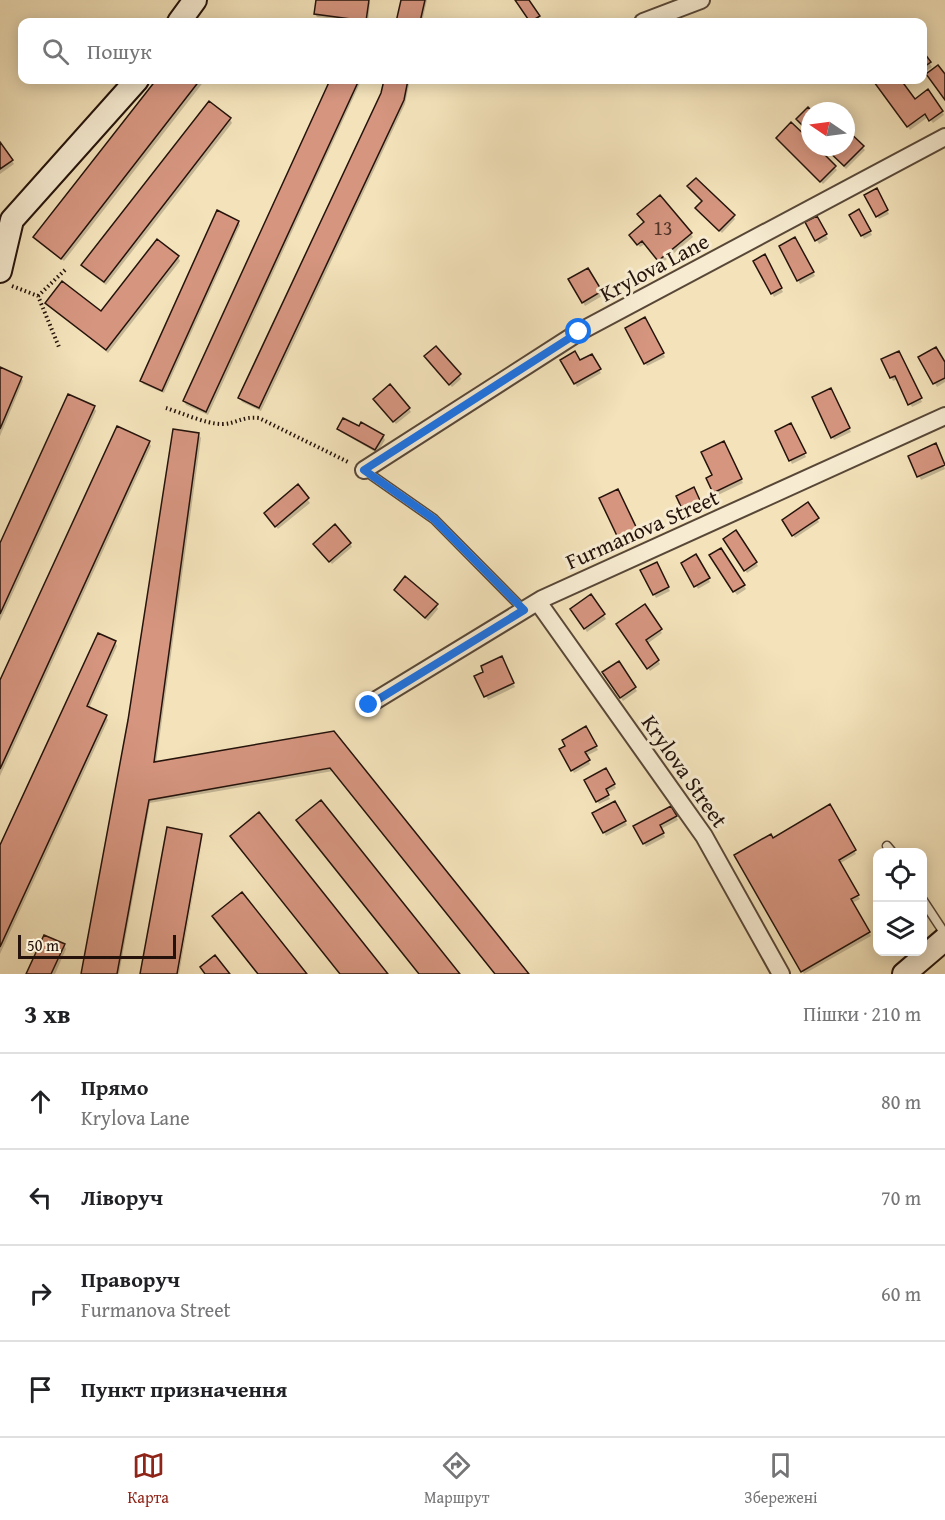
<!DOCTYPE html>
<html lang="uk">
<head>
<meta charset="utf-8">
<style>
	body { margin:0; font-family:"Gentium Book Plus",serif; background:#f2f2f2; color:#202124 }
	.controls { position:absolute; right:18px; bottom:18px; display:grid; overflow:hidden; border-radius:12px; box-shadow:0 3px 15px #0003 }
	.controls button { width:54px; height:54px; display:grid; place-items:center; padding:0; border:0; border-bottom:2px solid #e0e0e0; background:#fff; color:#202124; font:30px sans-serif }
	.compass { position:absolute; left:801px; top:102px; width:54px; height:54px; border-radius:50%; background:#fff; box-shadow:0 3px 15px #0003; rotate:283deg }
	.scale { position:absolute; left:18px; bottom:15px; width:158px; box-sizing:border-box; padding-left:6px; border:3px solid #25130b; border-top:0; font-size:16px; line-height:21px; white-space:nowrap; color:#25130b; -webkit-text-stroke:4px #f7ecd2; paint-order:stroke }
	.stop { position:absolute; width:18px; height:18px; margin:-14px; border:4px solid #1a73e8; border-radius:50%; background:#fff }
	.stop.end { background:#1a73e8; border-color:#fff; box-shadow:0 2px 6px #0008 }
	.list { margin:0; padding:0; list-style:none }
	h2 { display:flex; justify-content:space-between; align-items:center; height:78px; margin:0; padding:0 24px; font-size:26px }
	h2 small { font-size:20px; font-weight:400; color:#757577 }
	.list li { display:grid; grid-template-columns:39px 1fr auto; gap:18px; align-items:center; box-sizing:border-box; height:96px; padding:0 24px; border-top:2px solid #e0e0e0 }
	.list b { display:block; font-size:22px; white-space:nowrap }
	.list p { margin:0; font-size:20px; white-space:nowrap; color:#757577 }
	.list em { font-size:20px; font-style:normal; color:#757577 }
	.icon { flex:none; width:33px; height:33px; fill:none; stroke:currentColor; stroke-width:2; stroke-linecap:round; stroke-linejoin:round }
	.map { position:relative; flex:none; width:945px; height:974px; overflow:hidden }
	.search { position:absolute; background:#fff; box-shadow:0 3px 15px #0003; left:18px; right:18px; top:18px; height:66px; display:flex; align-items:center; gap:15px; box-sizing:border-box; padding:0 21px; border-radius:12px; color:#757577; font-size:22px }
	.sheet { height:462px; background:#fff }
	nav { display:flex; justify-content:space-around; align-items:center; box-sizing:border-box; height:84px; border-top:2px solid #e0e0e0; background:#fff; font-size:16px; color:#757577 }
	nav a { display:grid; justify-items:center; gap:3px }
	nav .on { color:#8f2418 }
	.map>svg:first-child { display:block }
</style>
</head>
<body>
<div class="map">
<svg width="945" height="974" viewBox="0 0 945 974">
	<rect width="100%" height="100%" fill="#f3e2ba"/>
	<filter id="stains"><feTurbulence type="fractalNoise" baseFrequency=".00333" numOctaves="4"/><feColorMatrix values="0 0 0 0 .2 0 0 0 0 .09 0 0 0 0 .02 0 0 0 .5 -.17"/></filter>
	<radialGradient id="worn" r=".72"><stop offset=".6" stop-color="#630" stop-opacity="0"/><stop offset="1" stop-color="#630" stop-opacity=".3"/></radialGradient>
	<path fill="#0003" d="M 317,0 L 368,0 L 370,3 L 368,22 L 317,17 L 315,14 Z
		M 402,0 L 427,0 L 422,22 L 398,22 Z
		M 518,0 L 528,0 L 541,20 L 531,22 L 517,1 Z
		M 922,53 L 932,67 L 925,72 L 922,69 Z
		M 158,80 L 205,80 L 64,261 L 35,237 Z
		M 331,80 L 361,81 L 208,415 L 186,405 L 184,401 Z
		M 386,80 L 410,80 L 405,104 L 261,411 L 242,402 L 240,398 L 383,94 Z
		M 879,80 L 899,80 L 914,101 L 942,111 L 944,115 L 933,123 L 928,117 L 910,130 L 878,85 L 876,82 Z
		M 230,119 L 232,123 L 106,285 L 85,269 L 83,265 Z
		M 846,131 L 865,150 L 846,169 L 824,147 L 846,147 Z
		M 780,141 L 810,143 L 810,147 L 814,147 L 837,170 L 823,184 Z
		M 0,144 L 14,164 L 0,174 Z
		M 689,187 L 733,216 L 735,219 L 722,233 L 699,212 L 703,202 Z
		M 876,190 L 889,214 L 879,219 L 866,195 Z
		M 859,211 L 872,235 L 864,239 L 851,215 Z
		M 817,218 L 828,239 L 819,244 L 807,223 Z
		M 238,222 L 240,225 L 164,393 L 143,384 L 141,380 Z
		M 691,234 L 693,237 L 661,264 L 645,244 L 640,247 L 633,239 Z
		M 795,239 L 815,276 L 800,284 L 781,247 Z
		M 764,256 L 783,292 L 774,297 L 755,261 Z
		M 178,257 L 180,261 L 108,353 L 47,303 L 101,314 Z
		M 588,270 L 602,296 L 585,306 L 570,280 Z
		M 645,319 L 665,357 L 647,366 L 627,329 Z
		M 899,353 L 922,402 L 912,407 L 898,379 L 893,381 L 883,360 Z
		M 591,356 L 601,373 L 577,387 L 562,360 L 580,362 Z
		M 920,357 L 945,365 L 945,382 L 937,387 Z
		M 428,360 L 459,375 L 461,379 L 452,387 Z
		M 0,369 L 21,378 L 23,381 L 0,436 Z
		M 830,390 L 851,432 L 834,440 L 814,398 Z
		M 69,396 L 94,407 L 96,411 L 0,621 L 0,546 Z
		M 377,402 L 409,409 L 411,412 L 396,424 Z
		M 791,425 L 806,457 L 792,464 L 777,432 Z
		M 117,428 L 149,443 L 151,446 L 0,776 L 0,684 Z
		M 339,429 L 383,436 L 385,440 L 377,453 L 341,432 Z
		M 198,434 L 201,438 L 156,763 L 334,733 L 527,974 L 496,974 L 333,771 L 150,803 L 119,974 L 82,974 Z
		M 723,443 L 743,483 L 716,496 L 708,479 L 714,476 Z
		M 937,448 L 945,469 L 921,480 L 910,456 Z
		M 297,486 L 310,503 L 278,529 L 268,517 Z
		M 693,489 L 704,511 L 688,518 L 678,497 Z
		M 618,491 L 639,535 L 623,542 L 601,499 Z
		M 808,504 L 819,522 L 795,538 L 784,520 Z
		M 736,532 L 758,566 L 747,573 L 725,539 Z
		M 350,543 L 352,547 L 332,564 L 317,547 Z
		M 721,550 L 746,589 L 737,595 L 711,556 Z
		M 696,556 L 710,582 L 698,589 L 683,563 Z
		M 656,564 L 670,591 L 656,598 L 642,571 Z
		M 395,590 L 436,605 L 438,609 L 428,621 Z
		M 591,596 L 606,619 L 587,632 L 572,609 Z
		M 644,606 L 662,633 L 647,644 L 660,664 L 650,671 L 618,625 Z
		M 98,635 L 115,642 L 117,646 L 89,708 L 106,716 L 108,720 L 0,954 L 0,849 Z
		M 501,658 L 515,687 L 488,700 L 486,696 L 485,672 Z
		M 618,663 L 637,691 L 623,701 L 604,673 Z
		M 585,728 L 598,750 L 586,756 L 590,764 L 574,773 L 561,750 Z
		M 606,770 L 616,788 L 607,793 L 610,799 L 599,804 L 586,781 Z
		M 615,803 L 627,825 L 606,836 L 594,814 Z
		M 830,806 L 856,854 L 839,864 L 860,899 L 852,903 L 871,936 L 804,974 L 736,855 L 772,839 Z
		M 671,808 L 678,820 L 661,829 L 665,837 L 646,847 L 635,827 Z
		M 203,838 L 179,974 L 178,974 Z
		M 64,945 L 66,949 L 55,974 L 28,974 Z"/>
	<path fill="#d5957f" stroke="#25130b" stroke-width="1.5" d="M 316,0 L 369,0 L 366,21 L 314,14 Z
		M 401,0 L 425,0 L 420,22 L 396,22 Z
		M 515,0 L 529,0 L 540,16 L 530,22 Z
		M 922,50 L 931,62 L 922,68 Z
		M 938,65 L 945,74 L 945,100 L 926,74 Z
		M 156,80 L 200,80 L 61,259 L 33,237 Z
		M 330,80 L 359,80 L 206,412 L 183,401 Z
		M 384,80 L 408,80 L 404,100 L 259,408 L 238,398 L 381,93 Z
		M 877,80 L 901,80 L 915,99 L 928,89 L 943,111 L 929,121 L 925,114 L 907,127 L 874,82 Z
		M 209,101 L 231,118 L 104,282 L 81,265 Z
		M 808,107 L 812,111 L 810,111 L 810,133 L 796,119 Z
		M 791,122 L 810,140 L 810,147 L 817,147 L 836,166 L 820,182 L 776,138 Z
		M 846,129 L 864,146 L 844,166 L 824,147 L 846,147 Z
		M 0,142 L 13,160 L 0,169 Z
		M 696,178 L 735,215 L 719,231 L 695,208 L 702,201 L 687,186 Z
		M 877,188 L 888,210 L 876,217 L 864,195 Z
		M 660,195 L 692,233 L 658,261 L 642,241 L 637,245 L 629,235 L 644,222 L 637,214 Z
		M 859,209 L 871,231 L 861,236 L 849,215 Z
		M 217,210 L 239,221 L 162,391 L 140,381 Z
		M 817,216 L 827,234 L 815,241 L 805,222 Z
		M 795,237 L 814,272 L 797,281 L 779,246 Z
		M 157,239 L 179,256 L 106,350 L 45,303 L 62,281 L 101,311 Z
		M 765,254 L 782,288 L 771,294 L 753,261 Z
		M 588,268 L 602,291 L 582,303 L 568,279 Z
		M 645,317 L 664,353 L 644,364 L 625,328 Z
		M 436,346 L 461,374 L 449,385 L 424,356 Z
		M 936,347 L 945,362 L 945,378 L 933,384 L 918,357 Z
		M 575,351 L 580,360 L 592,354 L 601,369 L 574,384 L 560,360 Z
		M 899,351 L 922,398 L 908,405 L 895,376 L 890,378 L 881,359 Z
		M 0,367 L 22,377 L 0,429 Z
		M 390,384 L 410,408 L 393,422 L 373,399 Z
		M 831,388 L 850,428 L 831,438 L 812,397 Z
		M 68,394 L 95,406 L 0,614 L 0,543 Z
		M 343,418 L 359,426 L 361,422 L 384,435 L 375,450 L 337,429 Z
		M 791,423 L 806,453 L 789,461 L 775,431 Z
		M 117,426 L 150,441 L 0,769 L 0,680 Z
		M 173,429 L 199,433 L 154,762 L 334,731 L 529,974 L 495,974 L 330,768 L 149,800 L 117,974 L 81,974 L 128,720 Z
		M 724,441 L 742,479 L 713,493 L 706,478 L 712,475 L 701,452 Z
		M 936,443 L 945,465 L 917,477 L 908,456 Z
		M 298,484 L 309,498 L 275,527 L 264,513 Z
		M 694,487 L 703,507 L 685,515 L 676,496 Z
		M 618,489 L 638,531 L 619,540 L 599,498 Z
		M 808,502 L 819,518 L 792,536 L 782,520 Z
		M 335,524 L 351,543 L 329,562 L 313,544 Z
		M 736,530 L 757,562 L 744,571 L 723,539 Z
		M 721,548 L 745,585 L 733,592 L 709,555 Z
		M 696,554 L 710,578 L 694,587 L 681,563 Z
		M 657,562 L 669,587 L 653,595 L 640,570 Z
		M 405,576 L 438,604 L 425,618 L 394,590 Z
		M 591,594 L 605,614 L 584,629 L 570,609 Z
		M 645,604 L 662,629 L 646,640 L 659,660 L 647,669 L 616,624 Z
		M 98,633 L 116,641 L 87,706 L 107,715 L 0,947 L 0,845 Z
		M 502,656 L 514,683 L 484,697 L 474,676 L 483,672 L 481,666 Z
		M 619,661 L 636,687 L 620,698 L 602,672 Z
		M 586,726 L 597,746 L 585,752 L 590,760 L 571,771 L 559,749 L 565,746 L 562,740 Z
		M 606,768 L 615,784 L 606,789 L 609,795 L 596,802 L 584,780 Z
		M 321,800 L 460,974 L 419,974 L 296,820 Z
		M 615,801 L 626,821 L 603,833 L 592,813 Z
		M 830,804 L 856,850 L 839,860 L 859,895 L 851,899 L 870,932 L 801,972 L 734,855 L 771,834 L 773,838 Z
		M 671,806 L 677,816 L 660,825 L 664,833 L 643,844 L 633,826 Z
		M 259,812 L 388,974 L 340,974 L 230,836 Z
		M 167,827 L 202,834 L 177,974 L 140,974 Z
		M 242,892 L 307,974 L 258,974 L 212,916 Z
		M 44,935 L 65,944 L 51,974 L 26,974 Z
		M 215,955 L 230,974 L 205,974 L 200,967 Z"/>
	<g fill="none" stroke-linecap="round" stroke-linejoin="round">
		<g stroke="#584737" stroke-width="11">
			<path id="lane" d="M 364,470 L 434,519 L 524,610
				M 887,846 L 892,852
				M 922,899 L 945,934"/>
		</g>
		<g stroke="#584737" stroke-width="20">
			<path id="street" d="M 643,22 L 701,0
				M 364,470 L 579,332 L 945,137
				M 538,602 L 704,836 L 781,974
				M 368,705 L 542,599 L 945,416"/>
		</g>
		<g stroke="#25130b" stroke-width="26">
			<path id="secondary" d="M 179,22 L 195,0
				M 0,271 L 12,220 L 137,80
				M 904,974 L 945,939"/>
		</g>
		<path stroke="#25130b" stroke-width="4" stroke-dasharray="1.5 3" stroke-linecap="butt" d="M 12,286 L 38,296 L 59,347
			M 38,296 L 67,268
			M 166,408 C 182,413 206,424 222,424 C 236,424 242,416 259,418 L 350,463"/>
		<use href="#lane" stroke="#f7ecd2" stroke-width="8"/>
		<use href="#street" stroke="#f7ecd2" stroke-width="16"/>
		<use href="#secondary" stroke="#f7ecd2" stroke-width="22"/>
	</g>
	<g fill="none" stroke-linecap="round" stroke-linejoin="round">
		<path stroke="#1a73e8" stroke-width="8" d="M 369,705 L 524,610 L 434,519 L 364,470 L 579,332"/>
	</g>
	<g text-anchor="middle" stroke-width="6" stroke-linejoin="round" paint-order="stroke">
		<g font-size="20" fill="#513428">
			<text x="663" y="235">13</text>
		</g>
		<g font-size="22" fill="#25130b" stroke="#f7ecd2">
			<text transform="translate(654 267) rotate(-28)" y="8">Krylova Lane</text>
			<text transform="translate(642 529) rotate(-24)" y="8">Furmanova Street</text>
			<text transform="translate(685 771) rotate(55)" y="8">Krylova Street</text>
		</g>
	</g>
	<rect width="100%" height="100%" filter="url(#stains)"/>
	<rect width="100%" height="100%" fill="url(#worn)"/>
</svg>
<div class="controls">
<button><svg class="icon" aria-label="locate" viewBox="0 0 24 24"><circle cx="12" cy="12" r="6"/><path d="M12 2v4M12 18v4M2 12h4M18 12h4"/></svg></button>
<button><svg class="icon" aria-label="layers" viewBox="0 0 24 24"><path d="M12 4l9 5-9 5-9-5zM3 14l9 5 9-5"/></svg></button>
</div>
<svg class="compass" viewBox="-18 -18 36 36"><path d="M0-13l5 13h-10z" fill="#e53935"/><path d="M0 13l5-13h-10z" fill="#757577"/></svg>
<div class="scale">50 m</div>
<div class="stop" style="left:579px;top:332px"></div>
<div class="stop end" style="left:369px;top:705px"></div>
<div class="search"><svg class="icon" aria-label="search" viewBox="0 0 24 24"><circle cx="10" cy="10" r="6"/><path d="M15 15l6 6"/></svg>Пошук</div>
</div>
<section class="sheet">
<h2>3 хв<small>Пішки · 210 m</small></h2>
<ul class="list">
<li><svg class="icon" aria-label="ahead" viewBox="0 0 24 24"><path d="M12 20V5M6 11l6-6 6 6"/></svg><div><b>Прямо</b><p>Krylova Lane</p></div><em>80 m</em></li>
<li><svg class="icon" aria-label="left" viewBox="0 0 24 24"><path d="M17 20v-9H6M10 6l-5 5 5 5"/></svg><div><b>Ліворуч</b></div><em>70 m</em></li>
<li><svg class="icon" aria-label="right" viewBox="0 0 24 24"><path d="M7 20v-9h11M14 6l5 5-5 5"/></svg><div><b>Праворуч</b><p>Furmanova Street</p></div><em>60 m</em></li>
<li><svg class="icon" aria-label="arrive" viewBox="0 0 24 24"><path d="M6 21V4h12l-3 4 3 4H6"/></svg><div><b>Пункт призначення</b></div></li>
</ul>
</section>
<nav>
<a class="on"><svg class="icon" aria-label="map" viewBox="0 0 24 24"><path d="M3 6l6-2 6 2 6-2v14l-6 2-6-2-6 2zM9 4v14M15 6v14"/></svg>Карта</a>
<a><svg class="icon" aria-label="directions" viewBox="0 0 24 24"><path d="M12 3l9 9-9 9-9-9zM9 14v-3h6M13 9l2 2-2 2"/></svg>Маршрут</a>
<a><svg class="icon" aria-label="saved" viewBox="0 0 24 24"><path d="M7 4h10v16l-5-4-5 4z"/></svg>Збережені</a>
</nav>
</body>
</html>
